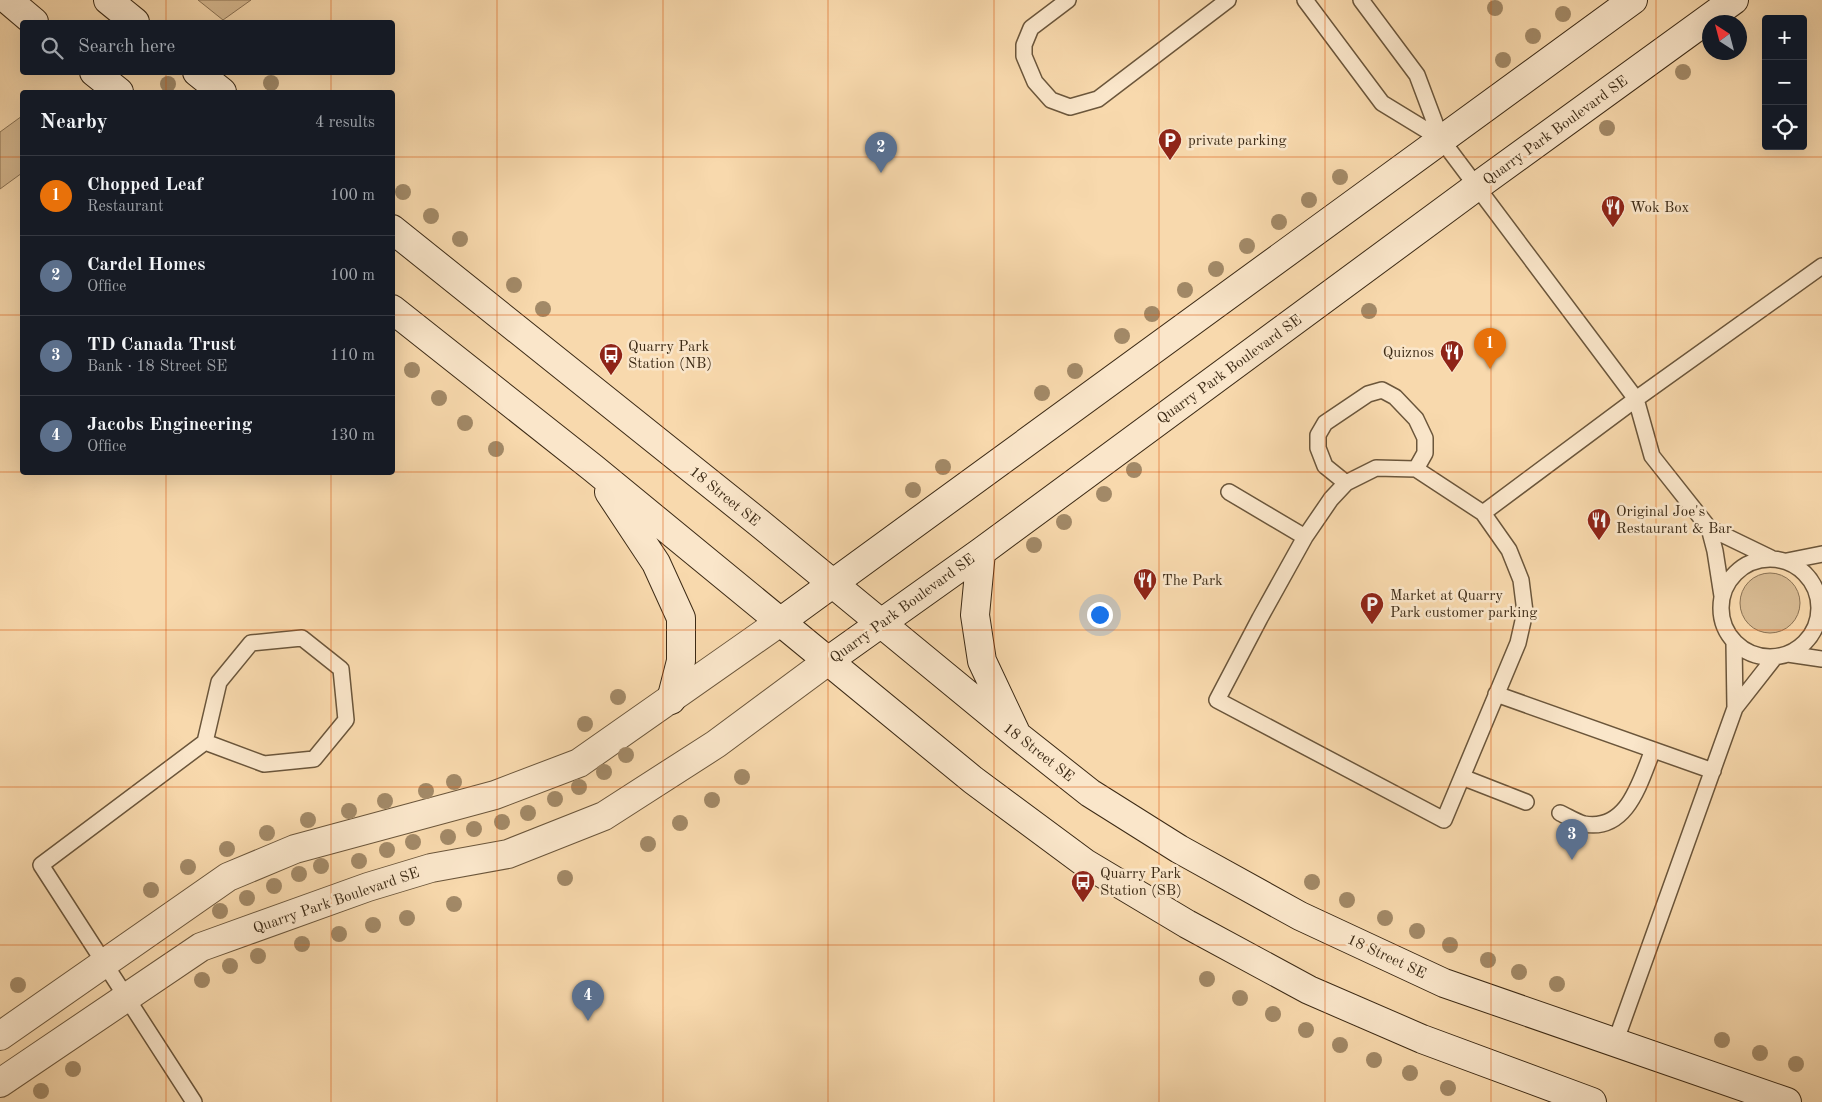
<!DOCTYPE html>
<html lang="en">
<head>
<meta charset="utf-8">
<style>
	body { margin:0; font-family:"Old Standard TT",serif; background:#242831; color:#f1f3f6 }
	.controls { position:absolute; right:15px; top:15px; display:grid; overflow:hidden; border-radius:5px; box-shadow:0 5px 20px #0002 }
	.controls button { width:45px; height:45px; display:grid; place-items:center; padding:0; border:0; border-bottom:1px solid #363941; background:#171b24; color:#f1f3f6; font:25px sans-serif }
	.compass { position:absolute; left:1702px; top:15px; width:45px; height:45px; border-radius:50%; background:#171b24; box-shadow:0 5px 20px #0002; rotate:324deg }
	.you { position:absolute; left:1099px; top:614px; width:18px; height:18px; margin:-12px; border:4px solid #fff; border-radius:50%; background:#1a73e8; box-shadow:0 0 0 8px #1a73e833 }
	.badge { display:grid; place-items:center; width:32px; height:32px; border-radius:50%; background:#c59692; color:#fff; font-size:16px; font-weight:700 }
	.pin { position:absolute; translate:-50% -41px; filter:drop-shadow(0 1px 2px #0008) }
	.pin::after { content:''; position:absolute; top:26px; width:18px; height:15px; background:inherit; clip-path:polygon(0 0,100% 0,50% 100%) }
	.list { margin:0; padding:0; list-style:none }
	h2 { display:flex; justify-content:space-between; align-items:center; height:65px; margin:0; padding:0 20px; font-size:21px }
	h2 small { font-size:16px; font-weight:400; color:#9ea1a6 }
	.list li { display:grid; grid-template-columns:32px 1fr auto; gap:15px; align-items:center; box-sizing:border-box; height:80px; padding:0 20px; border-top:1px solid #363941 }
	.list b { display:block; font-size:19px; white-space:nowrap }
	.list p { margin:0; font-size:16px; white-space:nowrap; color:#9ea1a6 }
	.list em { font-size:16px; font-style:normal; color:#9ea1a6 }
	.icon { flex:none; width:28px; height:28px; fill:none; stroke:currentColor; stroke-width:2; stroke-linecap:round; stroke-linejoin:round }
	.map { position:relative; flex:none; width:1822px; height:1102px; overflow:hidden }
	.search { position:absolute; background:#171b24; box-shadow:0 5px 20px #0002; left:20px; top:20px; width:375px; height:55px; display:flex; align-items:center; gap:12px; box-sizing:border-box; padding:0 18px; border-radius:5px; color:#9ea1a6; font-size:19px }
	.panel { position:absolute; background:#171b24; box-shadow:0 5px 20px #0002; left:20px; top:90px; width:375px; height:385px; border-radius:5px }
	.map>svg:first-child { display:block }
</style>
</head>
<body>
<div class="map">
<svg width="1822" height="1102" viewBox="0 0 1822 1102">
	<rect width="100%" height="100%" fill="#f8d9ad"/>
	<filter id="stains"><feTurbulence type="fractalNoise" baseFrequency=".004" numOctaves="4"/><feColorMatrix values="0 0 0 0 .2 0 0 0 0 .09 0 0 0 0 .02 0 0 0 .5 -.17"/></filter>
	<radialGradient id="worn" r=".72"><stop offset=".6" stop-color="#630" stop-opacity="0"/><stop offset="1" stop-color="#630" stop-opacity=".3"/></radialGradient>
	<path fill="#d8bb93" stroke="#8a7254" d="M 198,0 L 251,0 L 223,20 Z
		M 22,116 L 22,173 L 0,189 L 0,132 Z
		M1740 603a30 30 0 1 1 60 0a30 30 0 1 1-60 0Z"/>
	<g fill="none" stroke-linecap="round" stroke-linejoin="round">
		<g stroke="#6b563b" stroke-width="18">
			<path id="service" d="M 1068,0 L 1031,28 L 1024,45 L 1024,56 L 1035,82 L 1051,100 L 1070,107 L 1098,99 L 1228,0
				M 1305,0 L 1382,103 L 1441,139 L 1417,75 L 1361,0
				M 1441,139 L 1636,399 L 1652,456 L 1709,528 L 1715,551 L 1722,596
				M 1346,483 L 1325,466 L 1318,448 L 1318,435 L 1325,423 L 1368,394 L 1382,390 L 1395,397 L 1416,419 L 1425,438 L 1425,453 L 1416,469
				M 1229,492 L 1305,537
				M 1483,513 L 1509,550 L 1521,580 L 1525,612 L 1518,643 L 1444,820 L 1217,700 L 1260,618 L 1305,537 L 1331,499 L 1346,483 L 1376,468 L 1416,469 L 1483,513 L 1636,399 L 1822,266
				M 1709,528 L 1771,558
				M1721 608a49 49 0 1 1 98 0a49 49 0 1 1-98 0Z
				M 1787,561 L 1822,554
				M 1734,643 L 1735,708
				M 1788,654 L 1822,659
				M 1496,694 L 1713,771
				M 1462,777 L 1526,802
				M 1560,813 C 1567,816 1576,822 1584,824 C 1628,832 1640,781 1653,750
				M 1615,1043 L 1735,708 L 1775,657
				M 194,1102 L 41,865 L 205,742 L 219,682 L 251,643 L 302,638 L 341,669 L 346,720 L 314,759 L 264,764 L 205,742"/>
		</g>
		<g stroke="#6b563b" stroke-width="30">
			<path id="tertiary" d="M 0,1036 L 228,877 L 295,849 L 495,795 L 579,763 L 780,622
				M 0,1083 L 201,947 L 368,887 L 431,868 L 508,854 L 604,816 L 716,744 L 828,661"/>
		</g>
		<g stroke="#3c2a15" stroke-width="30">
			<path id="secondary" d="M 8,0 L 34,22
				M 108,0 L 135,22
				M 94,72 L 119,92
				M 197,72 L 222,92
				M 392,229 L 758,522 L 1018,736 L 1090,793 L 1179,849 L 1300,916 L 1444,983 L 1787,1102
				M 392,309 L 593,468 L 973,780 L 1085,863 L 1187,924 L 1309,990 L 1422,1039 L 1592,1102
				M 609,492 L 656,563 L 681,618 L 681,661 L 671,700
				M 981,552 L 975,615 L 982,661 L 1015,731
				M 780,622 L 1633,0
				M 828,661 L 981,552 L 1476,187 L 1734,0"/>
		</g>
		<use href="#service" stroke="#fae6ca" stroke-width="15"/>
		<use href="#tertiary" stroke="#fae6ca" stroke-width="28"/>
		<use href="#secondary" stroke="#fae6ca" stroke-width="28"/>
	</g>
	<g fill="#a28967">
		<circle cx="1495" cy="8" r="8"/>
		<circle cx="1563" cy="14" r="8"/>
		<circle cx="1533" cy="36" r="8"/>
		<circle cx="1503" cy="60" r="8"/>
		<circle cx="1683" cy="72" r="8"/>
		<circle cx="271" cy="83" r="8"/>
		<circle cx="168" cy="84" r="8"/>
		<circle cx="1607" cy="128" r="8"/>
		<circle cx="1340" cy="177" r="8"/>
		<circle cx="403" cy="192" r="8"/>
		<circle cx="1309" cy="200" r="8"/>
		<circle cx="431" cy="216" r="8"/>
		<circle cx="1279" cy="222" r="8"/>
		<circle cx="460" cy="239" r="8"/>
		<circle cx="1247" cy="246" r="8"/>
		<circle cx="1216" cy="269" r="8"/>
		<circle cx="514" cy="285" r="8"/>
		<circle cx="1185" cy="290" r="8"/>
		<circle cx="543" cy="309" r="8"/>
		<circle cx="1369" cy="311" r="8"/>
		<circle cx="1152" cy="314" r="8"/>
		<circle cx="1122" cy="336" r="8"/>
		<circle cx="412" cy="370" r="8"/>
		<circle cx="1075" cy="371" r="8"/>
		<circle cx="1042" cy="393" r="8"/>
		<circle cx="439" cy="398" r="8"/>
		<circle cx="465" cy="423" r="8"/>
		<circle cx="496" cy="449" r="8"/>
		<circle cx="943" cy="467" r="8"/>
		<circle cx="1134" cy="470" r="8"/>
		<circle cx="913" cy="490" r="8"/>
		<circle cx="1104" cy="494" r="8"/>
		<circle cx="1064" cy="522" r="8"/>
		<circle cx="1034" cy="545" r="8"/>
		<circle cx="618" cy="697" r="8"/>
		<circle cx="585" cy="724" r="8"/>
		<circle cx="626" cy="755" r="8"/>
		<circle cx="604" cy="772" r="8"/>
		<circle cx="742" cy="777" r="8"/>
		<circle cx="454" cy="782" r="8"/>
		<circle cx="579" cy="787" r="8"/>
		<circle cx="426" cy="791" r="8"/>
		<circle cx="555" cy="799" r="8"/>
		<circle cx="712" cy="800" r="8"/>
		<circle cx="385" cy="801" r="8"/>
		<circle cx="349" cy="811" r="8"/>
		<circle cx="528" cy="813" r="8"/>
		<circle cx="308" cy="820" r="8"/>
		<circle cx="502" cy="822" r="8"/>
		<circle cx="680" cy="823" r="8"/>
		<circle cx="474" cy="829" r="8"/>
		<circle cx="267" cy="833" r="8"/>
		<circle cx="448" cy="837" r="8"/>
		<circle cx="413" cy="842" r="8"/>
		<circle cx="648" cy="844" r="8"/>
		<circle cx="227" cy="849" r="8"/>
		<circle cx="387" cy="850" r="8"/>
		<circle cx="359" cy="861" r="8"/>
		<circle cx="321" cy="866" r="8"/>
		<circle cx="188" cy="867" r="8"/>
		<circle cx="299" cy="874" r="8"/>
		<circle cx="565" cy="878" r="8"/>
		<circle cx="1312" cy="882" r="8"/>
		<circle cx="274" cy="886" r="8"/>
		<circle cx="151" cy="890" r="8"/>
		<circle cx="247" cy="898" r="8"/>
		<circle cx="1347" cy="900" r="8"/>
		<circle cx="454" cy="904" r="8"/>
		<circle cx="220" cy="911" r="8"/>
		<circle cx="407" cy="918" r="8"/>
		<circle cx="1385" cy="918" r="8"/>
		<circle cx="373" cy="925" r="8"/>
		<circle cx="1417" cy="931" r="8"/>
		<circle cx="339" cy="934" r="8"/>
		<circle cx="302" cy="944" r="8"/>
		<circle cx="1450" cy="945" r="8"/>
		<circle cx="258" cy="956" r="8"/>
		<circle cx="1488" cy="960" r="8"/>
		<circle cx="230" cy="966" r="8"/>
		<circle cx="1519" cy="972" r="8"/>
		<circle cx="1207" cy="979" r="8"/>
		<circle cx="202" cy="980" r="8"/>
		<circle cx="1557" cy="984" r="8"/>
		<circle cx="18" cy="985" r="8"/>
		<circle cx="1240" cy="998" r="8"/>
		<circle cx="1273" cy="1014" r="8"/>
		<circle cx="1306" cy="1030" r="8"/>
		<circle cx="1722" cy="1040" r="8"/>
		<circle cx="1340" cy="1045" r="8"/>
		<circle cx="1760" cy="1053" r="8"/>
		<circle cx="1374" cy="1060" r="8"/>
		<circle cx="1796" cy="1064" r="8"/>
		<circle cx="73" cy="1069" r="8"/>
		<circle cx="1410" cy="1073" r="8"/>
		<circle cx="1448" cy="1088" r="8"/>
		<circle cx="41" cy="1091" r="8"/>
	</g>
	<path fill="none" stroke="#d7540d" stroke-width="1" stroke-opacity="0.55" d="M 166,0 L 166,22M 331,0 L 331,22M 497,0 L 497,1102M 663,0 L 663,1102M 828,0 L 828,1102M 994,0 L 994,1102M 1159,0 L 1159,1102M 1325,0 L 1325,1102M 1491,0 L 1491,1102M 1656,0 L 1656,1102M 166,72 L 166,92M 331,72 L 331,92M 0,157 L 22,157M 392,157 L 1822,157M 0,315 L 22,315M 392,315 L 1822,315M 0,472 L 22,472M 166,472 L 166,1102M 331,472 L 331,1102M 392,472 L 1822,472M 0,630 L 1822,630M 0,787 L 1822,787M 0,945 L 1822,945"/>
	<defs>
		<g id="parking-pin" transform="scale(1.25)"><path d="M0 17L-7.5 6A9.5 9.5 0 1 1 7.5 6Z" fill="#8f2418" stroke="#fae6ca"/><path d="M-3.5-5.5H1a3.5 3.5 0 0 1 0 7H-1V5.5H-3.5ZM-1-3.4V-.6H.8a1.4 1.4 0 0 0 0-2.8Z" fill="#fff"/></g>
		<g id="restaurant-pin" transform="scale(1.25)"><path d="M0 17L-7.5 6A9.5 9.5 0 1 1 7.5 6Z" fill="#8f2418" stroke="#fae6ca"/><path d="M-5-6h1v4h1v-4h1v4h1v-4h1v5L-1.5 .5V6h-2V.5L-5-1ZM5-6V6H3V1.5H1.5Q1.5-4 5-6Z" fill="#fff"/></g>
		<g id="bus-pin" transform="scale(1.25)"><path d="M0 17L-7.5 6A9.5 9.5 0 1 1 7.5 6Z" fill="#8f2418" stroke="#fae6ca"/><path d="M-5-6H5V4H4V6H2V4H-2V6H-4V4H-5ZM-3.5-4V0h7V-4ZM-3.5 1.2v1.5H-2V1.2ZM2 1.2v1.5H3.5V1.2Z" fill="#fff"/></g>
	</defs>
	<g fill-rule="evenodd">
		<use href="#parking-pin" x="1170" y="140"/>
		<use href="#restaurant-pin" x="1613" y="207"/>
		<use href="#restaurant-pin" x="1452" y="352"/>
		<use href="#bus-pin" x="611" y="355"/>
		<use href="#restaurant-pin" x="1599" y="520"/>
		<use href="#restaurant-pin" x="1145" y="580"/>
		<use href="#parking-pin" x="1372" y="604"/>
		<use href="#bus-pin" x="1083" y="882"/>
	</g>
	<g text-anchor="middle" stroke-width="5" stroke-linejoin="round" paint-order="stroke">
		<g font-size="15" fill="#3c2a15" stroke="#fae6ca">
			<text transform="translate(1555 130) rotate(-36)" y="5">Quarry Park Boulevard SE</text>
			<text transform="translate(1229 369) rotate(-36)" y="5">Quarry Park Boulevard SE</text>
			<text transform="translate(725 496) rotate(39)" y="5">18 Street SE</text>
			<text transform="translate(902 608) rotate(-36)" y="5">Quarry Park Boulevard SE</text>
			<text transform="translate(1039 752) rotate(38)" y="5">18 Street SE</text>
			<text transform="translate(336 900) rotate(-19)" y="5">Quarry Park Boulevard SE</text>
			<text transform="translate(1387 956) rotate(25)" y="5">18 Street SE</text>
		</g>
		<g font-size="15" fill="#3c2a15" stroke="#fae6ca" text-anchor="start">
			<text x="1188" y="145">private parking</text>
			<text x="1630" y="212">Wok Box</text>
			<text x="628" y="351">Quarry Park<tspan x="628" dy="17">Station (NB)</tspan></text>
			<text x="1434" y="357" text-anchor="end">Quiznos</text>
			<text x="1616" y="516">Original Joe's<tspan x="1616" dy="17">Restaurant &amp; Bar</tspan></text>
			<text x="1162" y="585">The Park</text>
			<text x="1390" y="600">Market at Quarry<tspan x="1390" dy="17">Park customer parking</tspan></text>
			<text x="1100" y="878">Quarry Park<tspan x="1100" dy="17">Station (SB)</tspan></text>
		</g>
	</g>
	<rect width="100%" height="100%" filter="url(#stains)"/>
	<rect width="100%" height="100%" fill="url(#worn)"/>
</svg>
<div class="controls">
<button>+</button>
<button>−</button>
<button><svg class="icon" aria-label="locate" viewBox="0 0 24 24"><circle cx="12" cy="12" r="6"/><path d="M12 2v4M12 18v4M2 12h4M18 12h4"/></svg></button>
</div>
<svg class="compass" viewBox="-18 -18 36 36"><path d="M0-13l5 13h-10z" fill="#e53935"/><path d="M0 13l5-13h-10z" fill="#9ea1a6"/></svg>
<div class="you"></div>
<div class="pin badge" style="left:1490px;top:369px;background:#e8710a">1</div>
<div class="pin badge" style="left:881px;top:173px;background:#5c6f8a">2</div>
<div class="pin badge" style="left:1572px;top:860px;background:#5c6f8a">3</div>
<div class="pin badge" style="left:588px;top:1021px;background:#5c6f8a">4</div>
<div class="search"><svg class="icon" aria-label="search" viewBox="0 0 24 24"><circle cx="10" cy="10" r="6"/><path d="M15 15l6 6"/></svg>Search here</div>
<section class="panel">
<h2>Nearby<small>4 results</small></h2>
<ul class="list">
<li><span class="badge" style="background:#e8710a">1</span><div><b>Chopped Leaf</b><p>Restaurant</p></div><em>100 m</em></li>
<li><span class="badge" style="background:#5c6f8a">2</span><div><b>Cardel Homes</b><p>Office</p></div><em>100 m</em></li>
<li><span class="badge" style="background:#5c6f8a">3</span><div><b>TD Canada Trust</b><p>Bank · 18 Street SE</p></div><em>110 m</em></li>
<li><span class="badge" style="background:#5c6f8a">4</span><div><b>Jacobs Engineering</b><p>Office</p></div><em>130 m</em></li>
</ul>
</section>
</div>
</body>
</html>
